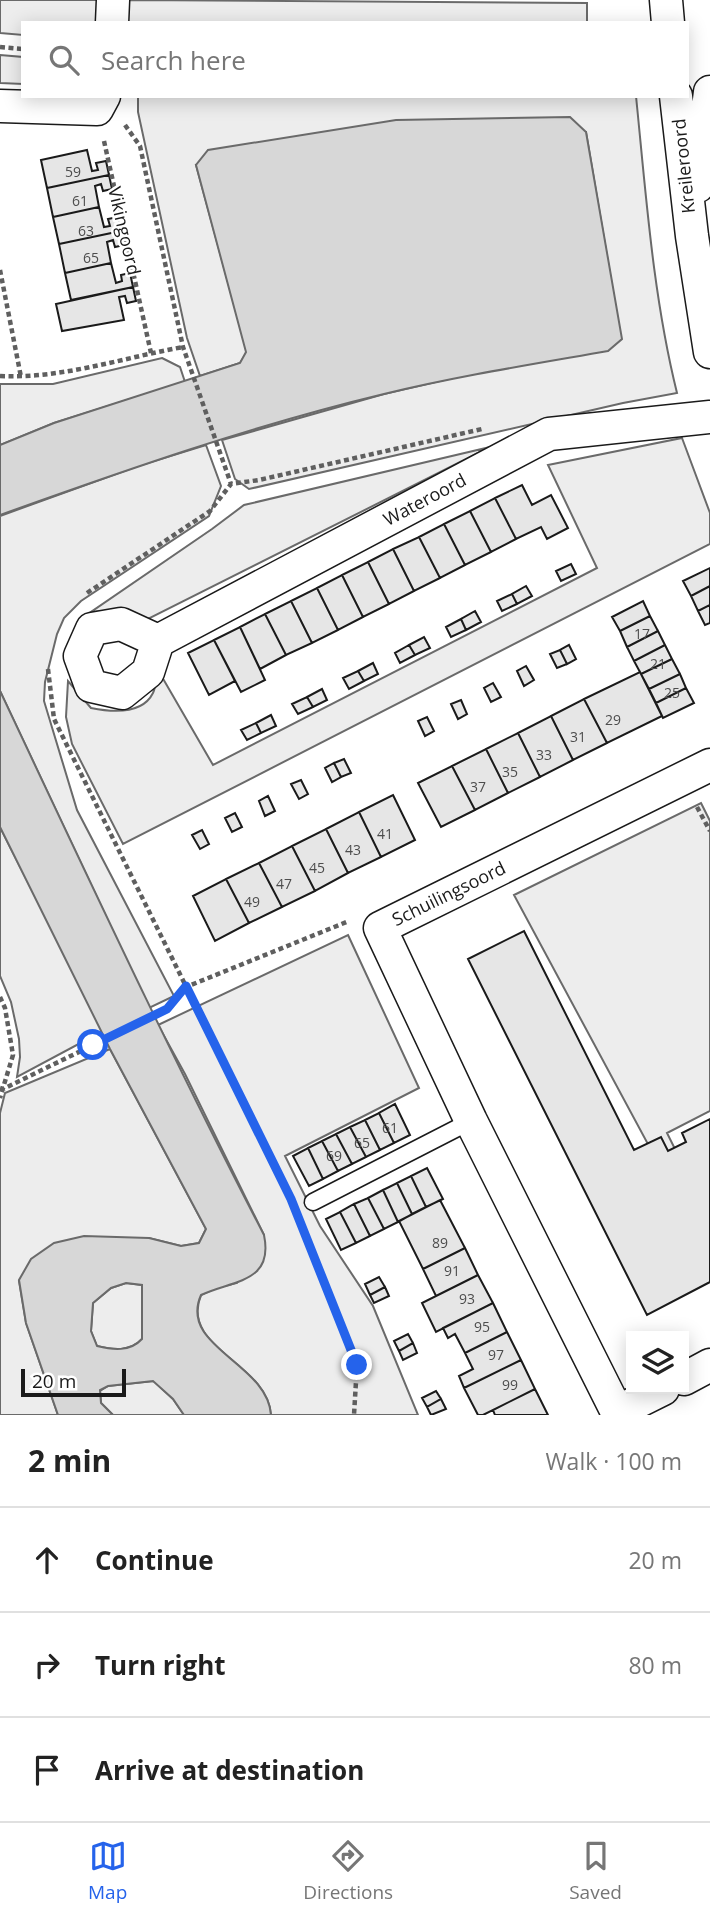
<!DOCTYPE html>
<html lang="en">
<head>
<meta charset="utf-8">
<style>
	body { margin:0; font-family:"Open Sans",sans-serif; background:#f6f6f6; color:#222 }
	.controls { position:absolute; right:21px; bottom:21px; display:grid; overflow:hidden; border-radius:0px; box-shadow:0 4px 18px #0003 }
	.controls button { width:63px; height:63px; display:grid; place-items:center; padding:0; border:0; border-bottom:2px solid #e0e0e0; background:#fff; color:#222; font:35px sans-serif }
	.scale { position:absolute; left:21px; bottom:18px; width:105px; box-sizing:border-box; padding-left:7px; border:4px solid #1a1a1a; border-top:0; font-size:19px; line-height:24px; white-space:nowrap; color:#1a1a1a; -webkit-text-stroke:5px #fff; paint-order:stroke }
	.stop { position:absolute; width:21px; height:21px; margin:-16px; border:5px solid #2563eb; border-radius:50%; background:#fff }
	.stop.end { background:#2563eb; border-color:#fff; box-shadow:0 2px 7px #0008 }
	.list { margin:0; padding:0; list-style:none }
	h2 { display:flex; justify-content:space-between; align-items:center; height:91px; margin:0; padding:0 28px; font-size:30px }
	h2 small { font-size:23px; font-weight:400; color:#767676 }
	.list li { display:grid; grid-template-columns:46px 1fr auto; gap:21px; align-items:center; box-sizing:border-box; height:105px; padding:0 28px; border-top:2px solid #e0e0e0 }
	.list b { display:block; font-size:26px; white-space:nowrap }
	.list em { font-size:23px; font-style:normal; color:#767676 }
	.icon { flex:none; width:38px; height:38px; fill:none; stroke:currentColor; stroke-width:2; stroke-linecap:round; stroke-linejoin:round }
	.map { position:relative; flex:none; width:710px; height:1415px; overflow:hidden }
	.search { position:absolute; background:#fff; box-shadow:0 4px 18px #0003; left:21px; right:21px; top:21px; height:77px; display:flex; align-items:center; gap:18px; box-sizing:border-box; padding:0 24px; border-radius:0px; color:#767676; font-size:26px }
	.sheet { height:406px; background:#fff }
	nav { display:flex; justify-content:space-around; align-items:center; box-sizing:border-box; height:98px; border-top:2px solid #e0e0e0; background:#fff; font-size:19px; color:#767676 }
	nav a { display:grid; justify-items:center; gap:4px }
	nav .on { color:#2563eb }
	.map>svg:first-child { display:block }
</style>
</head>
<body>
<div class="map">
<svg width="710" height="1415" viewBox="0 0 710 1415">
	<rect width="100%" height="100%" fill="#fff"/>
	<path fill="#ededed" stroke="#6a6a6a" stroke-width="2" d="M 0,0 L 100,0 L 99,23 L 23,23 L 23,35 L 0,33 Z
		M 129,0 L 587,3 L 587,23 L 123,23 L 123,7 Z
		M 0,55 L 23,57 L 23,84 L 0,83 Z
		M 138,96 L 636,96 C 646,195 653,296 677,393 L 623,403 L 249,489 L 235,479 L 222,440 L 384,394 L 621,339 L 586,132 L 196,165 L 247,352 L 240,363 L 200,376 L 187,338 L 138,112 Z
		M 162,358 L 180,367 L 185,382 L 54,423 L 0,445 L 0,384 L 53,384 Z
		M 682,438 L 710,513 L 710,544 L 123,844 L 72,744 L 66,717 L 68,681 L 91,708 C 111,712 142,715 153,693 C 156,687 156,677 158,670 L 213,765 L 597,568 L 548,465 Z
		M 206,445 L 221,486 L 209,516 L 81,601 L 64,618 L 57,634 L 45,682 L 44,701 L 77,810 L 174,996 L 149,1008 L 0,691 L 0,516 L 138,466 Z
		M 490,447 L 148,619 C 128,609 112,610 91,612 L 212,529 L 244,505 Z
		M 701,803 L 710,821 L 710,1111 L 667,1133 L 676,1151 L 657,1161 L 514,895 Z
		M 0,827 L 103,1031 L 17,1077 L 20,1057 L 19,1039 L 11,1002 L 0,976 Z
		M 348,935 L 419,1088 L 285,1156 L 320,1226 L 373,1306 L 418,1415 L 271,1415 C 268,1363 179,1348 201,1295 L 216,1288 L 237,1283 L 264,1235 L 185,1074 L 158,1025 Z
		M 110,1049 L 206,1229 L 199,1243 L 181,1246 L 149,1238 L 19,1281 L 26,1323 L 58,1415 L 0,1415 L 0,1113 L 5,1093 Z
		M 126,1283 L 142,1285 L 142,1339 C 130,1352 113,1350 97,1346 L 91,1331 L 93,1303 L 111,1288 Z
		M 154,1381 L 173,1399 L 184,1415 L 113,1415 L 101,1403 L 100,1391 L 108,1386 Z"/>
	<path fill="#d7d7d7" stroke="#6a6a6a" stroke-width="2" fill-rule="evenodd" d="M 570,117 L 586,132 L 622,339 L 608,351 C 534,364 458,376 384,394 C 254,425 126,470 0,515 L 0,445 L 54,423 L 240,363 L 246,352 L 196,165 L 208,150 L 396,120 Z
		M 0,691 C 86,873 171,1056 264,1235 C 274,1283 233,1280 201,1295 C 178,1347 268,1363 271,1415 L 184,1415 L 173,1399 L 153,1381 L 108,1386 L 100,1390 L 101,1403 L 113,1415 L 58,1415 L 26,1323 L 19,1280 L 31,1259 L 54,1243 L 84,1236 L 149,1238 L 181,1246 L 199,1243 L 206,1229 L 110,1049 L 0,827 ZM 126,1283 L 142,1285 L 142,1339 C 130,1352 113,1350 97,1346 L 91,1331 L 93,1303 L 111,1288 Z"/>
	<path fill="#e6e6e6" stroke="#1a1a1a" stroke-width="2" d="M 87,150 L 92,171 L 98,170 L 96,163 L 106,161 L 109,175 L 47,188 L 41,160 Z
		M 109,175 L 112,189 L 103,191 L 101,184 L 95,186 L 99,207 L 53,217 L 47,188 Z
		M 99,207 L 104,227 L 110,226 L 108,219 L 118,217 L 121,231 L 59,244 L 53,217 Z
		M 121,231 L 124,245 L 115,247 L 113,240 L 107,242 L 111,263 L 65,273 L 59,244 Z
		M 111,263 L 116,283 L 122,281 L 121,275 L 130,273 L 133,287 L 71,300 L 65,273 Z
		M 133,287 L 136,301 L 127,303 L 125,296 L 119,297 L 124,320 L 62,331 L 56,304 Z
		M 522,485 L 532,505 L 551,495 L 568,528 L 547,539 L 541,527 L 516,539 L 495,498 Z
		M 495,498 L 516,539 L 491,552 L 470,511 Z
		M 470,511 L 491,552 L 465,565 L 444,524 Z
		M 444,524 L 465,565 L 440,578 L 419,537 Z
		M 419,537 L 440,578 L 414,591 L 393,549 Z
		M 393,549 L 414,591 L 389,604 L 368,562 Z
		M 368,562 L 389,604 L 363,617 L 342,575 Z
		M 571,564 L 576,574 L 561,581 L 556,571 Z
		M 710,568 L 710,586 L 691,596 L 683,581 Z
		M 342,575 L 363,617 L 338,630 L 317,588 Z
		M 526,586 L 532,596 L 517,604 L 512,594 Z
		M 710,586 L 710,605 L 698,611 L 691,596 Z
		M 317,588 L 338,630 L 312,643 L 291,601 Z
		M 512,594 L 517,604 L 502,611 L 497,601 Z
		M 291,601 L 312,643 L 286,655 L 265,614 Z
		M 643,601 L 650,616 L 620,631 L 612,617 Z
		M 710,605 L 710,623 L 705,625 L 698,611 Z
		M 475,611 L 481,622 L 466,630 L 461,619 Z
		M 265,614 L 286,655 L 260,669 L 240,627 Z
		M 650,616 L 658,631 L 627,647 L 620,631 Z
		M 461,619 L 466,630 L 451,637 L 446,627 Z
		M 240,627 L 265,680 L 241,692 L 214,640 Z
		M 658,631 L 665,645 L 634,661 L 627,647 Z
		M 424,637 L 430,648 L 415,655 L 409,645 Z
		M 214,640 L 235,681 L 209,695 L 188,653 Z
		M 409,645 L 415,655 L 400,663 L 395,653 Z
		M 569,645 L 576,659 L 567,664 L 560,650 Z
		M 665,645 L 672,659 L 641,674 L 634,661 Z
		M 560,650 L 567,664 L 557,668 L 550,654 Z
		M 672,659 L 680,674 L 649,689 L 641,674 Z
		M 373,663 L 378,674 L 364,681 L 358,671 Z
		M 526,666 L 534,680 L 524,686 L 517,671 Z
		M 358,671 L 364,681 L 349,689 L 343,678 Z
		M 640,672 L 662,716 L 607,743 L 584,699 Z
		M 680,674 L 686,688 L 656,703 L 649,689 Z
		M 493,683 L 501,697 L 491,702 L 484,688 Z
		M 686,688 L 694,703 L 663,718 L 656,703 Z
		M 322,689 L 327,700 L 313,707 L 307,697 Z
		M 307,697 L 313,707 L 298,714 L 292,704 Z
		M 584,699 L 607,743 L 573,760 L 551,716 Z
		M 461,700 L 467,714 L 458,719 L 451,704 Z
		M 271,715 L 276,726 L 261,733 L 256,723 Z
		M 551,716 L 573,760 L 540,777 L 518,733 Z
		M 427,717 L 434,731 L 425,736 L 418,721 Z
		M 256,723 L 261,733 L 247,740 L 241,730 Z
		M 518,733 L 540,777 L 508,793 L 486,749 Z
		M 486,749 L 508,793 L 475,810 L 452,766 Z
		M 344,759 L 351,773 L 341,777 L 334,763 Z
		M 334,763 L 341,777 L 332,782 L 325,768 Z
		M 452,766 L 475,810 L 441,827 L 418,783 Z
		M 301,780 L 308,794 L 299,799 L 291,784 Z
		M 393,795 L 415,840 L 381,857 L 359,812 Z
		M 268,796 L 275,811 L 265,816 L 259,801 Z
		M 359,812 L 381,857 L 348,873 L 326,829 Z
		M 235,813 L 242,827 L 232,832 L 225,818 Z
		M 326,829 L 348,873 L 315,891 L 292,846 Z
		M 202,830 L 209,844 L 200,849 L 192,835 Z
		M 292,846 L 315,891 L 282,907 L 259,863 Z
		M 259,863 L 282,907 L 249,923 L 226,879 Z
		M 226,879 L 249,923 L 215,941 L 193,896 Z
		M 524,931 L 634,1150 L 661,1137 L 668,1151 L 686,1142 L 682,1133 L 710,1119 L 710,1282 L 647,1315 L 468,959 Z
		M 395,1104 L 410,1135 L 394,1143 L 379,1113 Z
		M 379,1113 L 394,1143 L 380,1150 L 365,1120 Z
		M 365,1120 L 380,1150 L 366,1157 L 350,1127 Z
		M 350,1127 L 366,1157 L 352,1164 L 336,1134 Z
		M 336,1134 L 352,1164 L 338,1171 L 322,1141 Z
		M 322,1141 L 338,1171 L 323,1179 L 308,1148 Z
		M 308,1148 L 323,1179 L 309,1186 L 293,1156 Z
		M 427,1168 L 443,1199 L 426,1207 L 411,1176 Z
		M 411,1176 L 426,1207 L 412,1214 L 397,1183 Z
		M 397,1183 L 412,1214 L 398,1222 L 383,1190 Z
		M 383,1190 L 398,1222 L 384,1229 L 368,1198 Z
		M 368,1198 L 384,1229 L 370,1236 L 354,1204 Z
		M 440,1200 L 465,1248 L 423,1269 L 399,1221 Z
		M 354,1204 L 370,1236 L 356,1243 L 340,1212 Z
		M 340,1212 L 356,1243 L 341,1250 L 326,1219 Z
		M 465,1248 L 478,1275 L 436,1296 L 423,1269 Z
		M 478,1275 L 493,1303 L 436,1332 L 422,1303 Z
		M 379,1277 L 385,1287 L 370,1295 L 365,1284 Z
		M 385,1287 L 389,1296 L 374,1303 L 370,1295 Z
		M 493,1303 L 507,1332 L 465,1353 L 455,1334 L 448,1338 L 443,1328 Z
		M 507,1332 L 521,1360 L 464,1388 L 459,1376 L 473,1369 L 465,1353 Z
		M 408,1334 L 413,1343 L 399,1351 L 394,1341 Z
		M 413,1343 L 417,1353 L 403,1360 L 399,1351 Z
		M 521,1360 L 535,1389 L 483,1415 L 478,1415 L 464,1388 Z
		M 535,1389 L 548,1415 L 495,1415 L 493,1410 Z
		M 436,1391 L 441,1399 L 427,1407 L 422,1398 Z
		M 441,1399 L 446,1409 L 431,1415 L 427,1407 Z"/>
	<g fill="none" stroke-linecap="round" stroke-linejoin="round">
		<g stroke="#1a1a1a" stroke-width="19">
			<path id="lane" d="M 313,1202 L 471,1121"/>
		</g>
		<g stroke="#1a1a1a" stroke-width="35">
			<path id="street" d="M 666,0 L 668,23
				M 112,23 L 113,0
				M 676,96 L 692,236 L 710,352
				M 0,106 L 97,109 L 104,96
				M 698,186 L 710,92
				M 158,641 L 121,624 L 92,629 L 80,656 L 91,686 L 122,693 L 148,672 L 158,641 L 549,434 L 710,417
				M 684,1379 L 710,1365
				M 663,1389 L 617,1412 L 471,1121 L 380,928 L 710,765"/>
		</g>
		<path stroke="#5f5f5f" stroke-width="4.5" stroke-dasharray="5 3.5" stroke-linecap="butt" d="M 0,47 L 23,49
			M 125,125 L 140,146 L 183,347 L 231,484
			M 104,141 L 151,353
			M 0,270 L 21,377
			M 0,376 C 62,379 122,358 183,347
			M 87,593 L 210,511 L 231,484 L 259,480 L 482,429
			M 48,669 L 54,719 L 288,1193
			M 697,807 L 710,831
			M 0,997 L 5,1008 L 13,1055 L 0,1098
			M 0,1088 L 3,1089 L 167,1009 L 186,987 L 349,921
			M 301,1224 L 357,1365 L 354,1415"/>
		<use href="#lane" stroke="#fff" stroke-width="16"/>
		<use href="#street" stroke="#fff" stroke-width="32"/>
	</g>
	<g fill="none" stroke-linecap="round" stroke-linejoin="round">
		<path stroke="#2563eb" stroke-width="9" d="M 93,1045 L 167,1009 L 186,986 L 291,1199 L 357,1365"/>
	</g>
	<g text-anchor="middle" stroke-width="5" stroke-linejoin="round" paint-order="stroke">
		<g font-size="14" fill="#4d4d4d">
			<text x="73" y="177">59</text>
			<text x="80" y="206">61</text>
			<text x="86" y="236">63</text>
			<text x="91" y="263">65</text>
			<text x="642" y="639">17</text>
			<text x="658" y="669">21</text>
			<text x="672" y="698">25</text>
			<text x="613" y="725">29</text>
			<text x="578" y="742">31</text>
			<text x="544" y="760">33</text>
			<text x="510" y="777">35</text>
			<text x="478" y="792">37</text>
			<text x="385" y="839">41</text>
			<text x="353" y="855">43</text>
			<text x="317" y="873">45</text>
			<text x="284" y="889">47</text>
			<text x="252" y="907">49</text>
			<text x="390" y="1133">61</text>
			<text x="362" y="1148">65</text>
			<text x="334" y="1161">69</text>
			<text x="440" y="1248">89</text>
			<text x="452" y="1276">91</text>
			<text x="467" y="1304">93</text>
			<text x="482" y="1332">95</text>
			<text x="496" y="1360">97</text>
			<text x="510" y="1390">99</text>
		</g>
		<g font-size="18" fill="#1a1a1a" stroke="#fff">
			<text transform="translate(684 166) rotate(-96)" y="6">Kreileroord</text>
			<text transform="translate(124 231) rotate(77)" y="6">Vikingoord</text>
			<text transform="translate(425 500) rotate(-28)" y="6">Wateroord</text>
			<text transform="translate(449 894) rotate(-26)" y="6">Schuilingsoord</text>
		</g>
	</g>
</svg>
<div class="controls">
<button><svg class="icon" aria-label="layers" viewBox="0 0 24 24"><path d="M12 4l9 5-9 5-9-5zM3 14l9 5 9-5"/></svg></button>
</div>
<div class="scale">20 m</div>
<div class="stop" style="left:93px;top:1045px"></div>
<div class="stop end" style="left:357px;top:1365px"></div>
<div class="search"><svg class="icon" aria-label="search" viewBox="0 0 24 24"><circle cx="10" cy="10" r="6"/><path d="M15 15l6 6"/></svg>Search here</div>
</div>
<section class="sheet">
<h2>2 min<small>Walk · 100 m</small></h2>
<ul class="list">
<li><svg class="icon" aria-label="ahead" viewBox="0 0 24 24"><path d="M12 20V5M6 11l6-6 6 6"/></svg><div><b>Continue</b></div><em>20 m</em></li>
<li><svg class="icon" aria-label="right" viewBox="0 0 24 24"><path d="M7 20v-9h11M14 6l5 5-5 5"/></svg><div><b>Turn right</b></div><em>80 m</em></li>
<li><svg class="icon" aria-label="arrive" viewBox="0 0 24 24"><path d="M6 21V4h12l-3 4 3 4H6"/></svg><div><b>Arrive at destination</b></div></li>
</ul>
</section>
<nav>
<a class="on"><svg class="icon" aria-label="map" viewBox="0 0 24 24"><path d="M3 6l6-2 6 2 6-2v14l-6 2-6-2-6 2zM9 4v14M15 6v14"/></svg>Map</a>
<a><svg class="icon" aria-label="directions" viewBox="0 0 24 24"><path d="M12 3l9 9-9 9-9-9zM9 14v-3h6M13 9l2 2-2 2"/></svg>Directions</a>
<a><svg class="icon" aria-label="saved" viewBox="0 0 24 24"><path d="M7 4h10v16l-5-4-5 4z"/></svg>Saved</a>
</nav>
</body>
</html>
